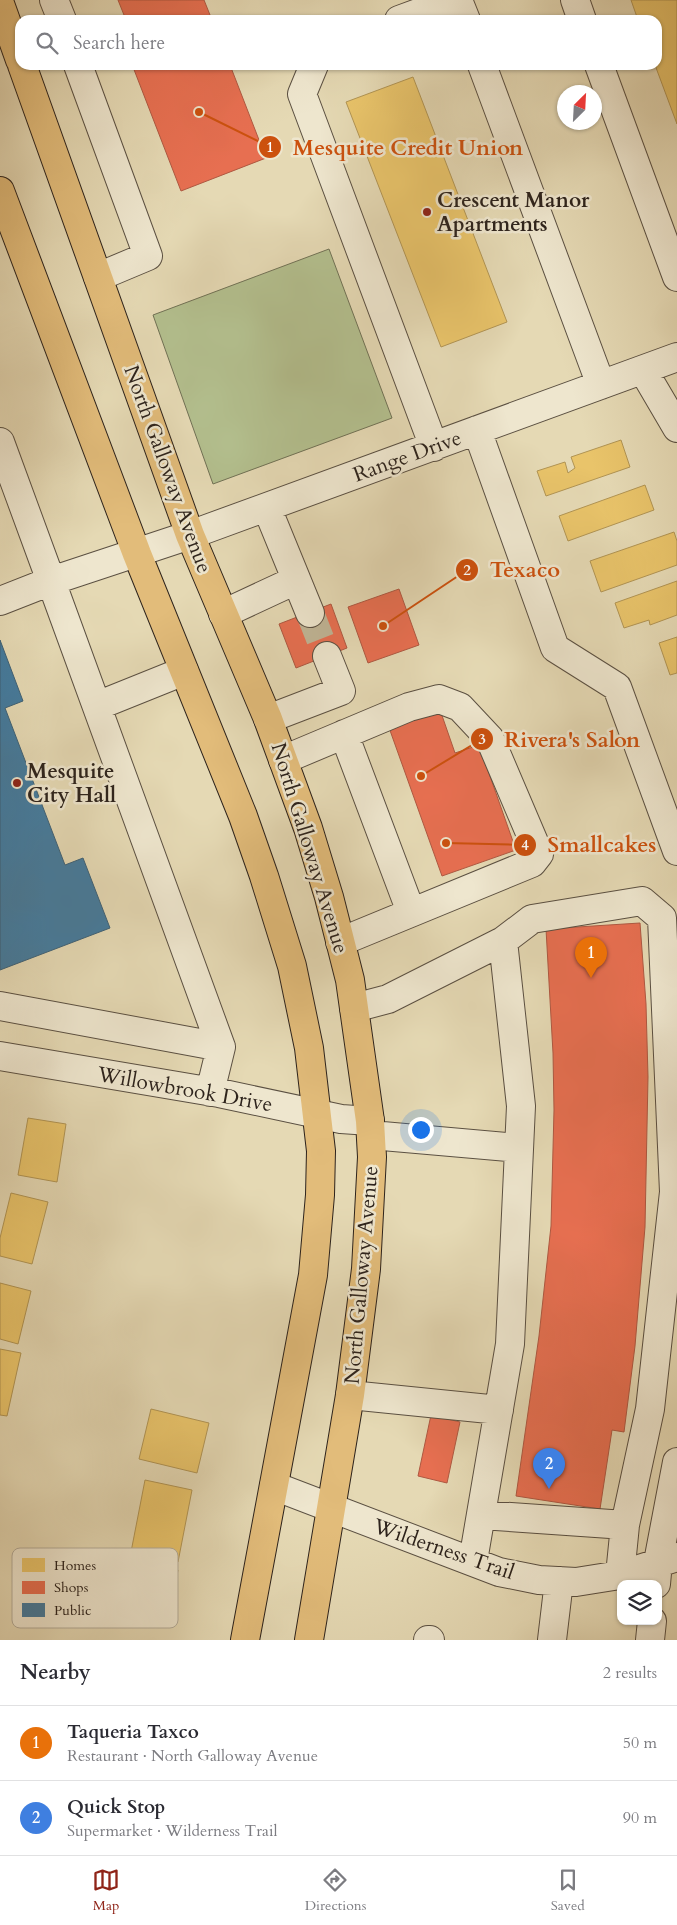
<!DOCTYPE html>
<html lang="en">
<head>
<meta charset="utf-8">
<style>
	body { margin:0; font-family:Cardo,serif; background:#f2f2f3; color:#2b2b33 }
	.controls { position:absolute; right:15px; bottom:15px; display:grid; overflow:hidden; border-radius:10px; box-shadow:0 1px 4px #0004 }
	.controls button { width:45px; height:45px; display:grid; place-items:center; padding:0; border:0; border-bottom:1px solid #e1e1e2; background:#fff; color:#2b2b33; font:25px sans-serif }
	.compass { position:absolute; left:557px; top:85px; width:45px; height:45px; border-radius:50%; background:#fff; box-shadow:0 1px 4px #0004; rotate:24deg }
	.you { position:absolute; left:420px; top:1129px; width:18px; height:18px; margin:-12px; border:4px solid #fff; border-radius:50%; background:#1a73e8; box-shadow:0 0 0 8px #1a73e833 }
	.badge { display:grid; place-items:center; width:32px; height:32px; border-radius:50%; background:#8f2418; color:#fff; font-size:16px; font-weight:700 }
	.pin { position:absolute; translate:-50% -41px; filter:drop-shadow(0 1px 2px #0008) }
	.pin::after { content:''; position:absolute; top:26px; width:18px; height:15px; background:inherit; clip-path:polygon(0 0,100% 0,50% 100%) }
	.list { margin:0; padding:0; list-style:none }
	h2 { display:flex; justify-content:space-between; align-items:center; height:65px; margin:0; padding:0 20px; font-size:21px }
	h2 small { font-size:16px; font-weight:400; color:#7c7c81 }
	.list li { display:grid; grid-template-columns:32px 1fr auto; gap:15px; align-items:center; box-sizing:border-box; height:75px; padding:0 20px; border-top:1px solid #e1e1e2 }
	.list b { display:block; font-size:19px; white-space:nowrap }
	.list p { margin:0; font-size:16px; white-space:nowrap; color:#7c7c81 }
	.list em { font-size:16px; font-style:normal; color:#7c7c81 }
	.icon { flex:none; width:28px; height:28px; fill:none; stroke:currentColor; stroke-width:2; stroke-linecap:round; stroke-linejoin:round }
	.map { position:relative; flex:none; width:677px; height:1640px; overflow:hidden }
	.search { position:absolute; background:#fff; box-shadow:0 1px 4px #0004; left:15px; right:15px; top:15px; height:55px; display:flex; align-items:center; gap:12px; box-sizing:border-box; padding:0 18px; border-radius:15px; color:#7c7c81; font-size:19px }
	.sheet { height:215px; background:#fff }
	nav { display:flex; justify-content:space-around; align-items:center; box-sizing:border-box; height:70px; border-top:1px solid #e1e1e2; background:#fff; font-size:14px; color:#7c7c81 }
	nav a { display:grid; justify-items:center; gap:2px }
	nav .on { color:#8f2418 }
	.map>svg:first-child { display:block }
</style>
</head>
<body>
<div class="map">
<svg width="677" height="1640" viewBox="0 0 677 1640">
	<rect width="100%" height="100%" fill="#e5d9b4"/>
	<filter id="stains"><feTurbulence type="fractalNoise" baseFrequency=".004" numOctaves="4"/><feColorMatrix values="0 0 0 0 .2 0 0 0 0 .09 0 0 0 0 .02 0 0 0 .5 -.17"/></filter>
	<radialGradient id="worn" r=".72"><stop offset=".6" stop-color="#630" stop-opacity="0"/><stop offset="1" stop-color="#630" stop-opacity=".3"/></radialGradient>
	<path fill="#b3bf8e" stroke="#707155" d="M 329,249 L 392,418 L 213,484 L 153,315 Z"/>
	<path fill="#e9c46a" stroke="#b19453" d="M 631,0 L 677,0 L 677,124 L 655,65 L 657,65 L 657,20 L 638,20 Z
		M 413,77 L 507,322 L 441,347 L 346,102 Z
		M 621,440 L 630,467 L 546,496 L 537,471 L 565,462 L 568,473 L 575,468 L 571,457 Z
		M 645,485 L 654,510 L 568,541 L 559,516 Z
		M 674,532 L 677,541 L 677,565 L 601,592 L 590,561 Z
		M 677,581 L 677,615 L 650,625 L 649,620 L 624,628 L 615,603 Z
		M 677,637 L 677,673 L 670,675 L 659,643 Z
		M 28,1118 L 66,1124 L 57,1182 L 18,1175 Z
		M 11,1193 L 48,1202 L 32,1264 L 0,1256 L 0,1238 Z
		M 0,1283 L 31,1291 L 18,1344 L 0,1339 Z
		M 0,1349 L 21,1353 L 7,1416 L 0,1415 Z
		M 151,1409 L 209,1423 L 197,1473 L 139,1459 Z
		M 145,1480 L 192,1490 L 178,1562 L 131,1552 Z
		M 135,1563 L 178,1570 L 169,1620 L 126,1612 Z"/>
	<path fill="#e76f51" stroke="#af5841" d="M 118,0 L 204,0 L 212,20 L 126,20 Z
		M 137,65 L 230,65 L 266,158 L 181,191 L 133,67 Z
		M 399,589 L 419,645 L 368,663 L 348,607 Z
		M 331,604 L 347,648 L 296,668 L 279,624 Z
		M 438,704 L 455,753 L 479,745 L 516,850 L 442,876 L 387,722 Z
		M 640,923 L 646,1004 L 648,1077 L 645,1227 L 635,1346 L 624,1432 L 612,1430 L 600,1509 L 516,1496 L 539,1336 L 551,1226 L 554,1110 L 553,1053 L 546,929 Z
		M 431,1415 L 460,1422 L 447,1483 L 418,1476 Z"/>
	<path fill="#457b9d" stroke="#3e6176" d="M 0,640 L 23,701 L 5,708 L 65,865 L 83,858 L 110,928 L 0,970 Z"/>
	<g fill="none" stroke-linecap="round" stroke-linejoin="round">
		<path stroke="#c0b596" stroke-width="28" stroke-dasharray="28 14" stroke-linecap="butt" d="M 310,613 L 327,656"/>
		<g stroke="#5b5042" stroke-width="30">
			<path id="minor" d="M 54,0 L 62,20
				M 458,0 L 466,20
				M 575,0 L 582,20
				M 399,20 L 453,0
				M 78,65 L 148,256 L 98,277
				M 314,65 L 302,94 L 434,447
				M 482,65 L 601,385
				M 599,65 L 677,277
				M 643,370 L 677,428
				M 477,430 L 555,648 L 617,687 L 677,851
				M 0,442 L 51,581 L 190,535 L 677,357
				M 267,508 L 310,613
				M 0,601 L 51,581 L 221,1047 L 210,1092
				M 223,614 L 296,580
				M 97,706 L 184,671
				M 268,719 L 341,691 L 327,656
				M 344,734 L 411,912
				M 283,760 L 409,707 L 439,699 L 460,707 L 490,739 L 539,854 L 532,863 L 340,942
				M 503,941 L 532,919 L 642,901 L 662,918 L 674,1192 L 650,1409 L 625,1525 L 620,1575
				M 0,1006 L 221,1047
				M 354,1008 L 388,999 L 503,941 L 521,1106 L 510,1344 L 473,1561
				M 0,1056 L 219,1093 L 341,1119 L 370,1121
				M 371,1135 L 519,1148
				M 350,1395 L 499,1410
				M 274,1486 L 499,1572 L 539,1580 L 576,1582 L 620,1575 L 677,1557
				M 481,1515 L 625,1525
				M 656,1584 L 658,1562 L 677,1462
				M 428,1640 L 430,1640
				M 552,1640 L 559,1581
				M 650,1640 L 652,1621"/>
		</g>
		<g stroke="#2d231c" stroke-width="30">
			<path id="major" d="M 0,4 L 20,60
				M 22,65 L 190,535 L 268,719 L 308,828 L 329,897 L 350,980 L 370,1121 L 372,1157 L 366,1269 L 350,1395 L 309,1640
				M 0,191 L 137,554 L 243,816 L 264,876 L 292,966 L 309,1048 L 321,1151 L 320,1195 L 313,1275 L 245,1640"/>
		</g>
		<use href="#minor" stroke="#eee6ce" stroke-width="28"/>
		<use href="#major" stroke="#e2bc7a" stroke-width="28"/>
	</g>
	<g fill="#8f2418" stroke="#eee6ce" stroke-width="2">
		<circle cx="427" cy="212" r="5"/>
		<circle cx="17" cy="783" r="5"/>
	</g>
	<g text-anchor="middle" stroke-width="5" stroke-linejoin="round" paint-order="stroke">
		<g font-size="21" font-weight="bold" fill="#2d231c" stroke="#eee6ce" text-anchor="start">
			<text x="437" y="207">Crescent Manor<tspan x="437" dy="24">Apartments</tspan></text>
			<text x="27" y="778">Mesquite<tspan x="27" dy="24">City Hall</tspan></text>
		</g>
		<g font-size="21" fill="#2d231c" stroke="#eee6ce">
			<text transform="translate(407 456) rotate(-20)" y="7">Range Drive</text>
			<text transform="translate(168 469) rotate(70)" y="7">North Galloway Avenue</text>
			<text transform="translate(310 848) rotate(73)" y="7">North Galloway Avenue</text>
			<text transform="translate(185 1089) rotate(10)" y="7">Willowbrook Drive</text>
			<text transform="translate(361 1275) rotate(-85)" y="7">North Galloway Avenue</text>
			<text transform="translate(444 1549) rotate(19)" y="7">Wilderness Trail</text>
		</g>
	</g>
	<rect x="12" y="1548" width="166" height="80" rx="8" fill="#eee6ce" stroke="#b4ac99" stroke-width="1"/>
	<rect x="22" y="1558" width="23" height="14" fill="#e9c46a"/>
	<rect x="22" y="1581" width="23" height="13" fill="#e76f51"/>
	<rect x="22" y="1603" width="23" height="14" fill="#457b9d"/>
	<g font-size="14" fill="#2d231c">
		<text x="54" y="1570">Homes</text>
		<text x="54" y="1592">Shops</text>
		<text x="54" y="1615">Public</text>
	</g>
	<path fill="none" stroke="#cc510e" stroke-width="2" d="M199 112L270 147M383 626L467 570M421 776L482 739M446 843L525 845"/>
	<g fill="#cc510e" stroke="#eee6ce" stroke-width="2">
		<circle cx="199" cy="112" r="5"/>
		<circle cx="383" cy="626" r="5"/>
		<circle cx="421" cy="776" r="5"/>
		<circle cx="446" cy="843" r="5"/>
		<circle cx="270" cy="147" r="12"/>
		<circle cx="467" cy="570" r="12"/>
		<circle cx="482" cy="739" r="12"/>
		<circle cx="525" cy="845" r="12"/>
	</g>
	<g font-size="15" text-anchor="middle" font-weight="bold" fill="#fff">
		<text x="270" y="152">1</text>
		<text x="467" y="575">2</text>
		<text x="482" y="744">3</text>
		<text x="525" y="850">4</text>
	</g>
	<g font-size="22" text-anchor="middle" font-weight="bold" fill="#cc510e" stroke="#eee6ce" stroke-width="5" stroke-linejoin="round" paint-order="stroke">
		<text x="408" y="155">Mesquite Credit Union</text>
		<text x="525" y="577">Texaco</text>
		<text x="572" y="747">Rivera's Salon</text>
		<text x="602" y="852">Smallcakes</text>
	</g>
	<rect width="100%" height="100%" filter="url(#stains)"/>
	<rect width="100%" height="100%" fill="url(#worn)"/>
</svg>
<div class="controls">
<button><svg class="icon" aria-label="layers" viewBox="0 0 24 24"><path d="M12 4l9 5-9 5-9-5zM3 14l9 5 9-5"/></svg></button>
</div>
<svg class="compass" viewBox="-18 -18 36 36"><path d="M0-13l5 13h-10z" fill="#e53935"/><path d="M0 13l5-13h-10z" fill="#7c7c81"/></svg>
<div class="you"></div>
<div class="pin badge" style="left:591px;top:978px;background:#e8710a">1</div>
<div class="pin badge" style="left:549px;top:1489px;background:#3f7fe0">2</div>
<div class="search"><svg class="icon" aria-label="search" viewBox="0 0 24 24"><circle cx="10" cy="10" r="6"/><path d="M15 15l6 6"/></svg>Search here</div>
</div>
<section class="sheet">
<h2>Nearby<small>2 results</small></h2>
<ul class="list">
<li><span class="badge" style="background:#e8710a">1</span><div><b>Taqueria Taxco</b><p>Restaurant · North Galloway Avenue</p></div><em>50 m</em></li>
<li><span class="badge" style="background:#3f7fe0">2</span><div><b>Quick Stop</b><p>Supermarket · Wilderness Trail</p></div><em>90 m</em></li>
</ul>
</section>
<nav>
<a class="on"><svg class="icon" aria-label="map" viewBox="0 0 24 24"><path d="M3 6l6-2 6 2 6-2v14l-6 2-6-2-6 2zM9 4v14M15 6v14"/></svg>Map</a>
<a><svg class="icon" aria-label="directions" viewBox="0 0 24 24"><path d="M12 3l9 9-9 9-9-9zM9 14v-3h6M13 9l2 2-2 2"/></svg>Directions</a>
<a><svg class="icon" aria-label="saved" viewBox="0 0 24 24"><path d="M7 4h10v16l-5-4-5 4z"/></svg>Saved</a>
</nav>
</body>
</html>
